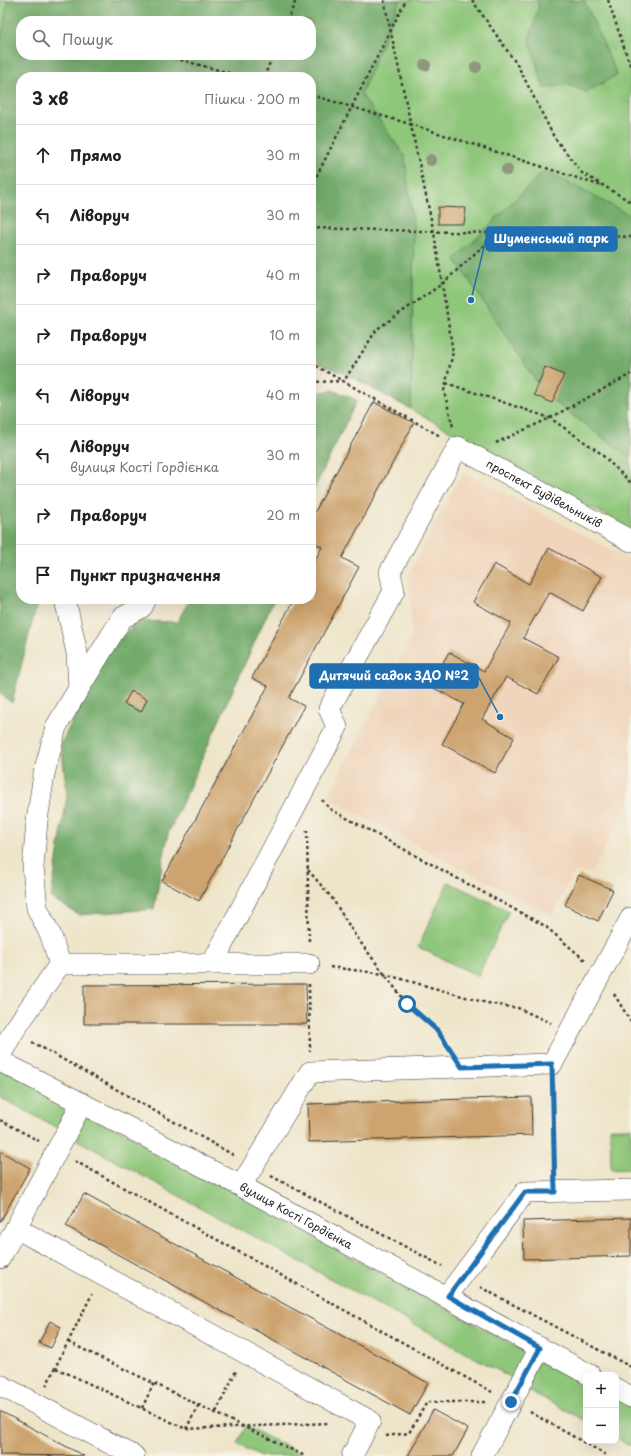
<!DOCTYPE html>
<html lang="uk">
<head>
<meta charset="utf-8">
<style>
	body { margin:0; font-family:"Playpen Sans",sans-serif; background:#f6f6f6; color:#202124 }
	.controls { position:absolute; right:12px; bottom:12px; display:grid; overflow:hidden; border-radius:8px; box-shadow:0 4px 16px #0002 }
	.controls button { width:36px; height:36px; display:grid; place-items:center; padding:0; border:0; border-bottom:1px solid #e0e0e0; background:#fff; color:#202124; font:20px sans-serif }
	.stop { position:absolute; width:12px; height:12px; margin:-9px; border:3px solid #1f6fb2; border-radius:50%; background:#fff }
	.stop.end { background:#1f6fb2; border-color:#fff; box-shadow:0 1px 4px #0008 }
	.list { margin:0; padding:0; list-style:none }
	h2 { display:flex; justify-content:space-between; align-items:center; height:52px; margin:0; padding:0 16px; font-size:17px }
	h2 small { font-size:13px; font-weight:400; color:#757577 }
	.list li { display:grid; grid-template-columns:26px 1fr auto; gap:12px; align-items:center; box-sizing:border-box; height:60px; padding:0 16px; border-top:1px solid #e0e0e0 }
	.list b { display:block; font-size:15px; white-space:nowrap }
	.list p { margin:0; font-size:13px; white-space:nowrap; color:#757577 }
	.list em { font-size:13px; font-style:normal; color:#757577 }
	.icon { flex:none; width:22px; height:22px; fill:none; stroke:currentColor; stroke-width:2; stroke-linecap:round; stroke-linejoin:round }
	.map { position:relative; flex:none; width:631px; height:1456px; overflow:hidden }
	.search { position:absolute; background:#fff; box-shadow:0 4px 16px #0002; left:16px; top:16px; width:300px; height:44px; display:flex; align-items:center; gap:10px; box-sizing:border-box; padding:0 14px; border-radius:16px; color:#757577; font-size:15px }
	.panel { position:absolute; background:#fff; box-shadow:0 4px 16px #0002; left:16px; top:72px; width:300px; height:532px; border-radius:16px }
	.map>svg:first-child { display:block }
</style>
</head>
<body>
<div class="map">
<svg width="631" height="1456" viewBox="0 0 631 1456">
	<rect width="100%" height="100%" fill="#f7f3e8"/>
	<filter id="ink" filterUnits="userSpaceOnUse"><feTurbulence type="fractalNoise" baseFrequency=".025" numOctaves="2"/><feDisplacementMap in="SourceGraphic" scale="8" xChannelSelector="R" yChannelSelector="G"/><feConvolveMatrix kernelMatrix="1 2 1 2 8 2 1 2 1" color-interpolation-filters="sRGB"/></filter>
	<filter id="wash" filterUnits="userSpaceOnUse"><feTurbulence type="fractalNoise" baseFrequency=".012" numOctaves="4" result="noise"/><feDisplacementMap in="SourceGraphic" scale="16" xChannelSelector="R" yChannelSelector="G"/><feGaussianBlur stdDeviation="0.9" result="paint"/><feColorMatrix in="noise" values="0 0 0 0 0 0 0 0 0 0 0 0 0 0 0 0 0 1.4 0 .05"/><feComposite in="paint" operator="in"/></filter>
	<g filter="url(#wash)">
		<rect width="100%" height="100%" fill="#eee5c9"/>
		<path fill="#f0d5bc" d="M 463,472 L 631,560 L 631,798 L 592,873 L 574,873 L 552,915 L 327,798 L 412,636 L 408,576 Z"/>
		<path fill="#8ec67a" stroke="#55714b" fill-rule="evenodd" d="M 0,0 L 631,0 L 631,529 L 311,355 L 311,77 L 21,77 L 0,239 ZM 21,21 L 311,21 L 311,55 L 21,55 Z
			M 448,882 L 509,911 L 478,976 L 418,947 Z
			M 0,1067 L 74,1106 L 61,1130 L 0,1097 Z
			M 82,1109 L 527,1353 L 512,1378 L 68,1135 Z
			M 610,1128 L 631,1128 L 631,1169 L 611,1170 Z
			M 541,1357 L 586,1382 L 586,1421 L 524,1388 Z
			M 616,1398 L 631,1406 L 631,1446 L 616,1438 Z
			M 246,1426 L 305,1456 L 261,1456 L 237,1444 Z"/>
		<path fill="#72ab6a" stroke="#476443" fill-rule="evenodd" d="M 8,0 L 400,0 L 361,94 L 405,157 L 414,232 L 411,409 L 350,376 L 311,360 L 311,77 L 21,77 L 21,599 L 38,599 L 12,703 L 0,694 L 0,47 ZM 21,21 L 311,21 L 311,55 L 21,55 Z
			M 537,0 L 584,0 L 617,75 L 587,92 L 566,84 L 544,89 L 529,40 L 539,7 Z
			M 545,170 L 631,216 L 631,458 L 546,396 L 455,259 Z
			M 333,390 L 357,400 L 311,495 L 311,394 Z
			M 190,599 L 274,599 L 168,834 L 154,909 L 79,915 L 51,898 L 67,796 L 61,743 L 108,652 L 137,621 L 177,622 Z"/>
		<g id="blocks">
			<path fill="#cda470" d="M 438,207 L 466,208 L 464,224 L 438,224 Z
				M 545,367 L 564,375 L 552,403 L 534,395 Z
				M 374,402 L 414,423 L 342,558 L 359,567 L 289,698 L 304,706 L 199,901 L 162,881 L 268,686 L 252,678 L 294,599 L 311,599 L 311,568 L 322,547 L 311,541 L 311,519 Z
				M 549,548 L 602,577 L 583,611 L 549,592 L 523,638 L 559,657 L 538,694 L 506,677 L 482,719 L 514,738 L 495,773 L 442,744 L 464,704 L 430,686 L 449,652 L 484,671 L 511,623 L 473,602 L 494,564 L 529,584 Z
				M 131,691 L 147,699 L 141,712 L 124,704 Z
				M 579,875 L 613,890 L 598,921 L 565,905 Z
				M 306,984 L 307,1024 L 84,1024 L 84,985 Z
				M 531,1097 L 532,1135 L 309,1142 L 308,1104 Z
				M 0,1151 L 30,1168 L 0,1222 Z
				M 84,1194 L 428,1383 L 410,1415 L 66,1226 Z
				M 631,1218 L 631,1256 L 524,1259 L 523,1221 Z
				M 50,1321 L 61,1327 L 51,1348 L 39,1343 Z
				M 433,1410 L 468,1429 L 453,1456 L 408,1456 Z
				M 0,1411 L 84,1456 L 0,1455 Z"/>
		</g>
	</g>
	<g filter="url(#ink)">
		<use href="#blocks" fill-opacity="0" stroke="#3c3a36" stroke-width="1"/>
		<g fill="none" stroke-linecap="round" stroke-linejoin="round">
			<g stroke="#3c3a36" stroke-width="22">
				<g id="minor">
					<path d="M 79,688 L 122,618 L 142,607 L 146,599"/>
					<path id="s1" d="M 60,964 L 212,964 L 337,727 L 329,709 L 394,591 L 390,572 L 458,447 L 631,541"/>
					<path d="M 212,964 L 309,964"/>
					<path d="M 0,1056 L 13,1032 L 60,964 L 51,936 L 37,908 L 33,867 L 37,821 L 44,774 L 56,727 L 79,688 L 77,653 L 65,599"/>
					<path id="s2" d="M 0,1061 L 241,1186 L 590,1375"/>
					<path d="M 241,1186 L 310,1072 L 552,1064 L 631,918"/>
					<path d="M 16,1228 L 370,1421 L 352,1456"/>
					<path d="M 0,1258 L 82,1103"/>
					<path d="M 447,1296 L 525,1192 L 631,1190"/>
					<path d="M 0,1385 L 134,1456"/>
					<path d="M 616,1389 L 631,1397"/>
					<path d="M 482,1456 L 540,1348"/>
				</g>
			</g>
			<path stroke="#3c3a36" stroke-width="2.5" stroke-dasharray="3 3" stroke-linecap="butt" d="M 384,0 L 434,233 L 453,352 L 444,391 L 453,427
				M 472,0 L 518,66 L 554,137 L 582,173 L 631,202
				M 608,0 L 631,68
				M 287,21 L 296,0
				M 163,55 L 244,77
				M 264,77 L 273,55
				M 311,95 L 410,124 L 602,186
				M 311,187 L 406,0
				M 311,228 L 631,237
				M 311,363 L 440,436
				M 311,382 L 344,381 L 377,329 L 442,284 L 496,234
				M 446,383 L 550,418 L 599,452 L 631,483
				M 496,443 L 550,418 L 631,374
				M 322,800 L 330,809 L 545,926 L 585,960
				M 307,830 L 309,943
				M 308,870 L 332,898 L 355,935 L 407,1004 L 438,1031 L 448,1047
				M 330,967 L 384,974 L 487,1003 L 518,1008 L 551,1023
				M 309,984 L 310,1051
				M 614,994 L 631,1022
				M 32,1042 L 235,1156
				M 553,1085 L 554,1170
				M 0,1120 L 39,1141
				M 75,1161 L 492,1392
				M 271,1176 L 442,1266
				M 480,1287 L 631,1367
				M 68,1342 L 305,1456
				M 56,1368 L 186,1429 L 328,1423
				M 46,1386 L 92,1294
				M 142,1408 L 154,1383
				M 216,1412 L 236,1371
				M 530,1412 L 608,1456
				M 186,1429 L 199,1404
				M 386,1436 L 409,1433 L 427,1402 L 486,1402"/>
			<use href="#minor" stroke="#fff" stroke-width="21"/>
		</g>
		<g fill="#90977c">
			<circle cx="425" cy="65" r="6"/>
			<circle cx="476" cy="67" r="6"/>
			<circle cx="431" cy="160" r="6"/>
			<circle cx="507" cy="170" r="6"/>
		</g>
	</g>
	<g fill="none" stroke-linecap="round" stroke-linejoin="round" filter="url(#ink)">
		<path stroke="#1f6fb2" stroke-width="5" d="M 407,1004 L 438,1031 L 462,1067 L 552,1064 L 555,1192 L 525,1192 L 448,1296 L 540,1348 L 511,1402"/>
	</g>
	<g text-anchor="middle" stroke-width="3" stroke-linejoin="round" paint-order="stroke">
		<g font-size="11" fill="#1c1c1c" stroke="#f7f3e8">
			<text dy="4" stroke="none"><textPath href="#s1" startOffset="834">проспект Будівельників</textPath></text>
			<text dy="4" stroke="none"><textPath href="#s2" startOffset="334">вулиця Кості Гордієнка</textPath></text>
		</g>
	</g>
	<path fill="none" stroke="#1f6fb2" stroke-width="1.5" d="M471 300L486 239M500 717L478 676"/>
	<g fill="#1f6fb2" stroke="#f7f3e8" stroke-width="1.5">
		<circle cx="471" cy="300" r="4"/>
		<circle cx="500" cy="717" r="4"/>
	</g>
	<g fill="#1f6fb2" stroke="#1f6fb2" stroke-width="1.5">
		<rect x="486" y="227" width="131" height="24" rx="4"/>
		<rect x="310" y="664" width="168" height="24" rx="4"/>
	</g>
	<g font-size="12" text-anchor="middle" font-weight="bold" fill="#fff">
		<text x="551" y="243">Шуменський парк</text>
		<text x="394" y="680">Дитячий садок ЗДО №2</text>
	</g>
</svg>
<div class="controls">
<button>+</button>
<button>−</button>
</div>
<div class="stop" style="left:407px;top:1004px"></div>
<div class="stop end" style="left:511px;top:1402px"></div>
<div class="search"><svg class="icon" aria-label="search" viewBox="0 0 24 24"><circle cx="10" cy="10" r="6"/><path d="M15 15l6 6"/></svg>Пошук</div>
<section class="panel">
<h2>3 хв<small>Пішки · 200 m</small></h2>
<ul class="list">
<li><svg class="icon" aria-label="ahead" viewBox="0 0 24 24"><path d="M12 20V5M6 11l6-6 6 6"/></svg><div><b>Прямо</b></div><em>30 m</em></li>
<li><svg class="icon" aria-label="left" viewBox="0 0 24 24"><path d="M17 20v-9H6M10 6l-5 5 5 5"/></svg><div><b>Ліворуч</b></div><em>30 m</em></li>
<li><svg class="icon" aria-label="right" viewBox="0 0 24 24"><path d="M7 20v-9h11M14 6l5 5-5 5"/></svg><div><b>Праворуч</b></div><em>40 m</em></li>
<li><svg class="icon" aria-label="right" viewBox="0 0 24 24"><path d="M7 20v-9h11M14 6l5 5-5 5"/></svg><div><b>Праворуч</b></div><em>10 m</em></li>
<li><svg class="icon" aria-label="left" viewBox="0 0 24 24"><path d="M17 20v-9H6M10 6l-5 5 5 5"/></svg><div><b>Ліворуч</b></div><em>40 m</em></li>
<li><svg class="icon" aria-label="left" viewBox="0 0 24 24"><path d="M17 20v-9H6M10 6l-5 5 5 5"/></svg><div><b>Ліворуч</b><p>вулиця Кості Гордієнка</p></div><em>30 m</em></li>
<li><svg class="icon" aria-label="right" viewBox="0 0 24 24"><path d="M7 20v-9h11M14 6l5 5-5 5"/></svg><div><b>Праворуч</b></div><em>20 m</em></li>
<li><svg class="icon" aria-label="arrive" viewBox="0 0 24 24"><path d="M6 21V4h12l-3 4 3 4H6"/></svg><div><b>Пункт призначення</b></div></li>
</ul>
</section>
</div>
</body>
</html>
